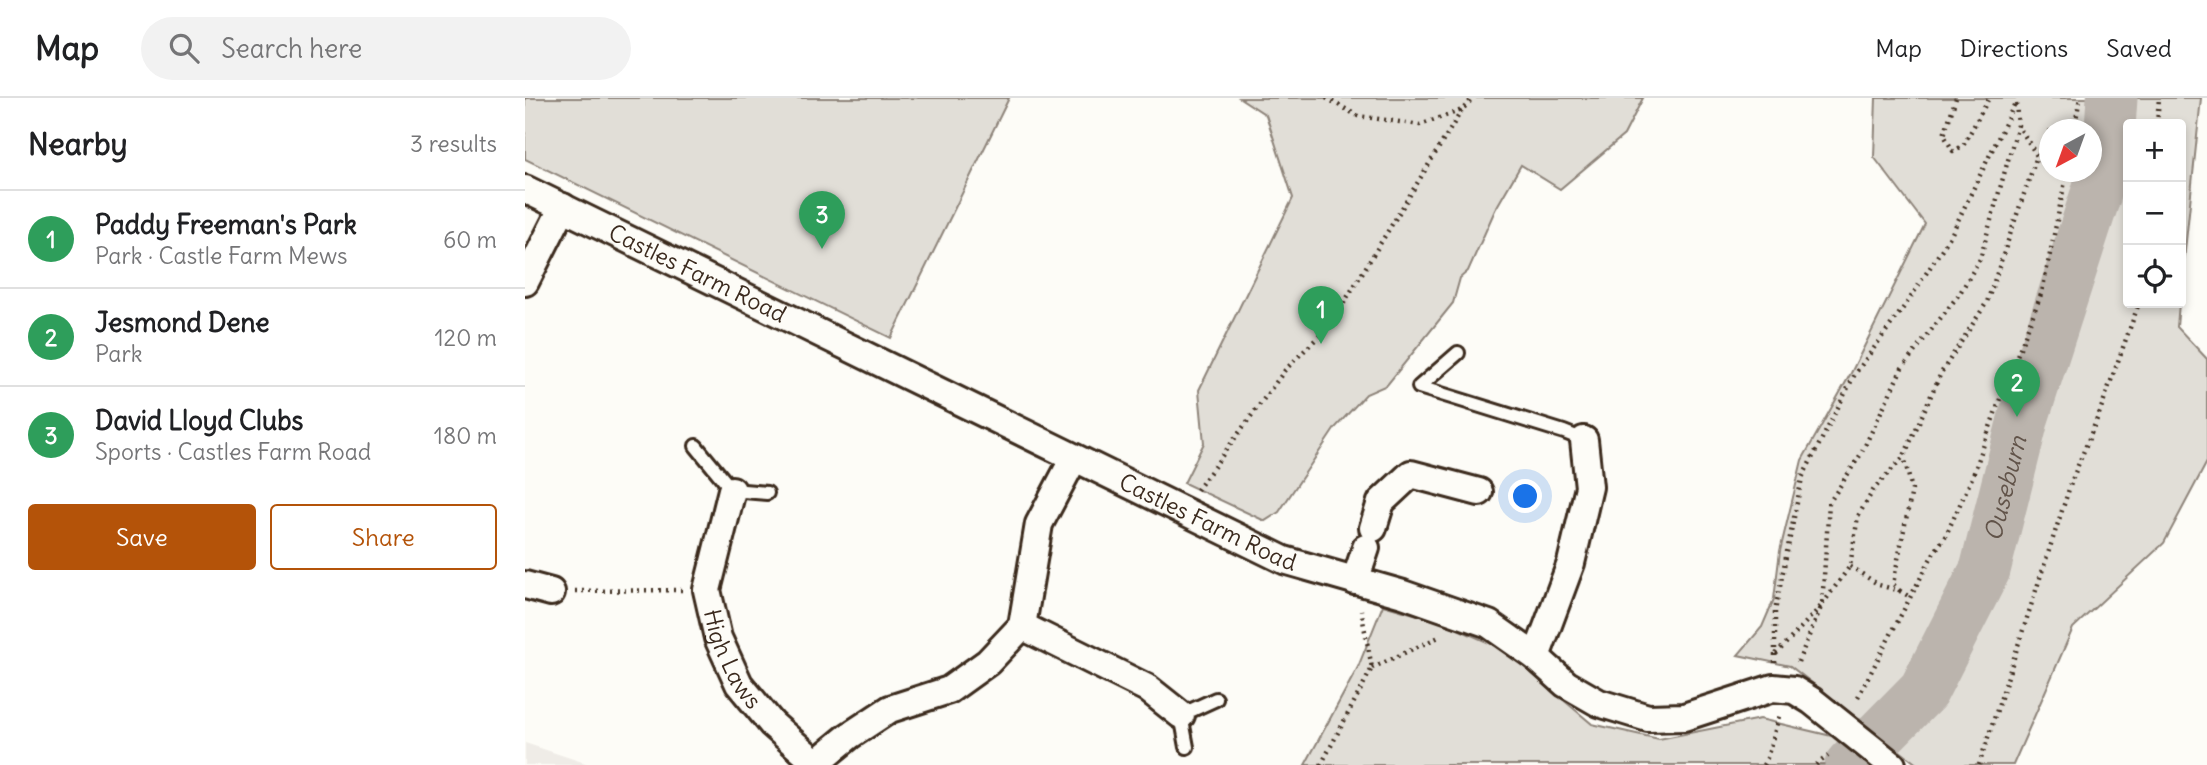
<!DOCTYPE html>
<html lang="en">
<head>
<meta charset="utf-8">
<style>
	body { margin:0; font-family:Delius,sans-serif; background:#f2f2f2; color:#202124 }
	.controls { position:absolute; right:21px; top:21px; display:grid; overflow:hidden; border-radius:7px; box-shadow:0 4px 10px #0003 }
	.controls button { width:63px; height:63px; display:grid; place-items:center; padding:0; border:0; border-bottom:2px solid #e0e0e0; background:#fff; color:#202124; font:35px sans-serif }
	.compass { position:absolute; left:1514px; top:21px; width:63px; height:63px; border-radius:50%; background:#fff; box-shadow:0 4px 10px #0003; rotate:221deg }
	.you { position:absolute; left:1001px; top:399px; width:24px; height:24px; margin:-18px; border:5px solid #fff; border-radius:50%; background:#1a73e8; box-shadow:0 0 0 10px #1a73e833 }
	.badge { display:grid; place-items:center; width:46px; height:46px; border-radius:50%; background:#b45309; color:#fff; font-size:23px; font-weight:700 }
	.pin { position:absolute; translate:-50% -58px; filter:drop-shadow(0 2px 4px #0008) }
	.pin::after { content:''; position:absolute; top:37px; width:24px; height:21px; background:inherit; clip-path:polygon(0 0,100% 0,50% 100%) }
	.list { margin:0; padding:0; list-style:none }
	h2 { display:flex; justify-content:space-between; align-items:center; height:91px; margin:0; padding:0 28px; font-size:30px }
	h2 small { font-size:23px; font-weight:400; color:#757577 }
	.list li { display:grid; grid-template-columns:46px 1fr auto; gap:21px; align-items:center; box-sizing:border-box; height:98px; padding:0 28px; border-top:2px solid #e0e0e0 }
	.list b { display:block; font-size:26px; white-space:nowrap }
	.list p { margin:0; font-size:23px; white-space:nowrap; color:#757577 }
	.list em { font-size:23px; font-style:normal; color:#757577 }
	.actions { display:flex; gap:14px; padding:21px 28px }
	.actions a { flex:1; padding:16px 0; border:2px solid #b45309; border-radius:7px; text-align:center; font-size:24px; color:#b45309 }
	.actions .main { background:#b45309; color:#fff }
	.icon { flex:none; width:38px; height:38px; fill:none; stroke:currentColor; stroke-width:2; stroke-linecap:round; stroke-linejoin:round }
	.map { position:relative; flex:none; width:1682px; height:667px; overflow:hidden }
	header { display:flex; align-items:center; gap:42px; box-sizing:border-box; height:98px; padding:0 35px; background:#fff; border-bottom:2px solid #e0e0e0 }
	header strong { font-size:33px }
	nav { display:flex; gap:38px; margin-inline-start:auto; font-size:24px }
	.search { width:490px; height:63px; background:#f2f2f2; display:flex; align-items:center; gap:18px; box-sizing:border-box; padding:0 24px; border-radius:38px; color:#757577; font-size:26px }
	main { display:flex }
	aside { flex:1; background:#fff }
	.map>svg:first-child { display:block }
</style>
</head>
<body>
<header>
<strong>Map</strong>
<div class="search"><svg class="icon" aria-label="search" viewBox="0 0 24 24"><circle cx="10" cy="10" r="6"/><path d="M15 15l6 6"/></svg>Search here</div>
<nav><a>Map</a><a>Directions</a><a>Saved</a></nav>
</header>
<main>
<aside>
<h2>Nearby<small>3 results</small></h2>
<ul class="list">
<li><span class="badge" style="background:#2e9e5b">1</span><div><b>Paddy Freeman's Park</b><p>Park · Castle Farm Mews</p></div><em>60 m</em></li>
<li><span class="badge" style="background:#2e9e5b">2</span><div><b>Jesmond Dene</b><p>Park</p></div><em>120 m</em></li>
<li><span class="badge" style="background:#2e9e5b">3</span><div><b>David Lloyd Clubs</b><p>Sports · Castles Farm Road</p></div><em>180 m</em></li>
</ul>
<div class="actions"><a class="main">Save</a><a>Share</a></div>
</aside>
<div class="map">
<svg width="1682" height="667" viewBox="0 0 1682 667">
	<rect width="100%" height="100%" fill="#fdfcf7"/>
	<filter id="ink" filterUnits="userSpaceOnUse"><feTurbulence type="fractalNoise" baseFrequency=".0143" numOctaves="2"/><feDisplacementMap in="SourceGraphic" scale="14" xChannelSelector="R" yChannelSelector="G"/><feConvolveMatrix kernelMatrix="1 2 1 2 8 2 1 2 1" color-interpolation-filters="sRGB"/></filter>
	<g filter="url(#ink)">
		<path fill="#efece7" d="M 0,645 L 66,667 L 0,667 Z"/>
		<path fill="#e1ded7" stroke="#8e847a" stroke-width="2" fill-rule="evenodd" d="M 0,0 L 484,0 L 366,240 L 0,61 Z
			M 715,0 L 1118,0 L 1099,37 L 1035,91 L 996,67 L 970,112 L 943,173 L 935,180 L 928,205 L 862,287 L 841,296 L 810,330 L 754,414 L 740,423 L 659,385 L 679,345 L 674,292 L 768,100 L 741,17 Z
			M 1351,0 L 1676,0 L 1656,191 L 1656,26 L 1603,26 L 1603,205 L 1654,205 L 1652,229 L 1682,261 L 1682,364 L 1639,445 L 1548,530 L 1488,667 L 1393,667 L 1265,568 L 1213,557 L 1237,529 L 1249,501 L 1255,453 L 1277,362 L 1326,275 L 1400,126 L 1349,59 ZM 1524,32 L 1566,32 L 1566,74 L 1524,74 Z
			M 858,507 L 917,524 L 978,551 L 1067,626 L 1134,641 L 1235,621 L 1315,640 L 1347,667 L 780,667 L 833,569 Z"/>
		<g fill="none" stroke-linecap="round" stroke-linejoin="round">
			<path stroke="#bbb4ad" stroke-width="51" id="s1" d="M 1325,667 L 1399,592 L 1460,472 L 1499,318 L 1583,59 L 1587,0"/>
			<g stroke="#3b2a1e" stroke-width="18">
				<path id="lane" d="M 933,255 L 894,289 L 1039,334 L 1059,342
					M 171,348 L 207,392 L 242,395
					M 662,649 L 656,617 L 691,601"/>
			</g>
			<g stroke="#3b2a1e" stroke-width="32">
				<g id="street">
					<path id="s2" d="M 0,91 L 759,462 L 878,496 L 964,526 L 1011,559 L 1041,586 L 1074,605 L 1123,620 L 1159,619 L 1248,590 L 1269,592 L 1287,603 L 1367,667"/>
					<path d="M 0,184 L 38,109"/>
					<path id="s3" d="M 207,392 L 182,492 L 193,540 L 214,586 L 247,626 L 291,665 L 324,638 L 365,611 L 424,592 L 463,564 L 497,528 L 514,426 L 549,360"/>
					<path d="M 848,430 L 856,404 L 886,376 L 954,394"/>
					<path d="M 830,483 L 841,450"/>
					<path d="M 0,487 L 26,494"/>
					<path d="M 497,528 L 622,590 L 656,617"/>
					<path d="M 1011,559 L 1046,465 L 1064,389 L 1059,342"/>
				</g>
			</g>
			<path stroke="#3b2a1e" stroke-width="4.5" stroke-dasharray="2 5" stroke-linecap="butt" d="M 801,0 L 833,18 L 895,27 L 937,12 L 948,0
				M 1431,0 L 1419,37 L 1428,53 L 1438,48 L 1464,0
				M 1632,26 L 1634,0
				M 1549,32 L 1555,0
				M 672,392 L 760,272 L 806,226 L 937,12
				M 1325,468 L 1354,487 L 1375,493 L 1385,499
				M 50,493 L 157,492
				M 1375,493 L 1368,486 L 1387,392 L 1379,359
				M 1251,556 L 1297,507 L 1304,405 L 1336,356 L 1377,270 L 1435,195 L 1455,161 L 1493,27 L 1491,6
				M 1273,564 L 1297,507 L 1325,468 L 1333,418 L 1349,391 L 1379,358 L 1416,275 L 1462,204 L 1512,58 L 1493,27
				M 1250,565 L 1250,513 L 1277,380 L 1330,276 L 1384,202 L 1426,137 L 1491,3
				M 847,570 L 916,538
				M 1333,599 L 1407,458 L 1421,437 L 1447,380 L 1475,301 L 1517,194 L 1542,74
				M 796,667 L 847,570 L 836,512
				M 1238,667 L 1242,660 L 1255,615
				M 1291,667 L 1303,658
				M 1454,667 L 1547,382 L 1574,316 L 1614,205"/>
			<use href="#lane" stroke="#fdfcf7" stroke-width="12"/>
			<use href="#street" stroke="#fdfcf7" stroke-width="26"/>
		</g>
	</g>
	<g text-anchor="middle" stroke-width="5" stroke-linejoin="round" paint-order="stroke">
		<g font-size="23" fill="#3b2a1e" stroke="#fdfcf7">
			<text dy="8" stroke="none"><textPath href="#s2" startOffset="192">Castles Farm Road</textPath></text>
			<text dy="8" stroke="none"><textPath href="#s2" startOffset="760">Castles Farm Road</textPath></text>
			<text dy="8" stroke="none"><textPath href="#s3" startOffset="177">High Laws</textPath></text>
		</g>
		<g font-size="24" font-style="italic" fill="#615349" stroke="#fdfcf7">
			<text dy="8" stroke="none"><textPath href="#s1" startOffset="324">Ouseburn</textPath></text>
		</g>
	</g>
</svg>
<div class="controls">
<button>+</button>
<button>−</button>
<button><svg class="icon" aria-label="locate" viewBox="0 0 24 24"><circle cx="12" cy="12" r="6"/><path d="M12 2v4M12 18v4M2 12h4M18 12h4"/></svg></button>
</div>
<svg class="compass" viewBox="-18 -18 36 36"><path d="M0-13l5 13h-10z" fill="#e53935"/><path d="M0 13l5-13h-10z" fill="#757577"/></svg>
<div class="you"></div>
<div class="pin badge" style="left:796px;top:246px;background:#2e9e5b">1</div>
<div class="pin badge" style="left:1492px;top:319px;background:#2e9e5b">2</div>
<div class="pin badge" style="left:297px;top:151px;background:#2e9e5b">3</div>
</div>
</main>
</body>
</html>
